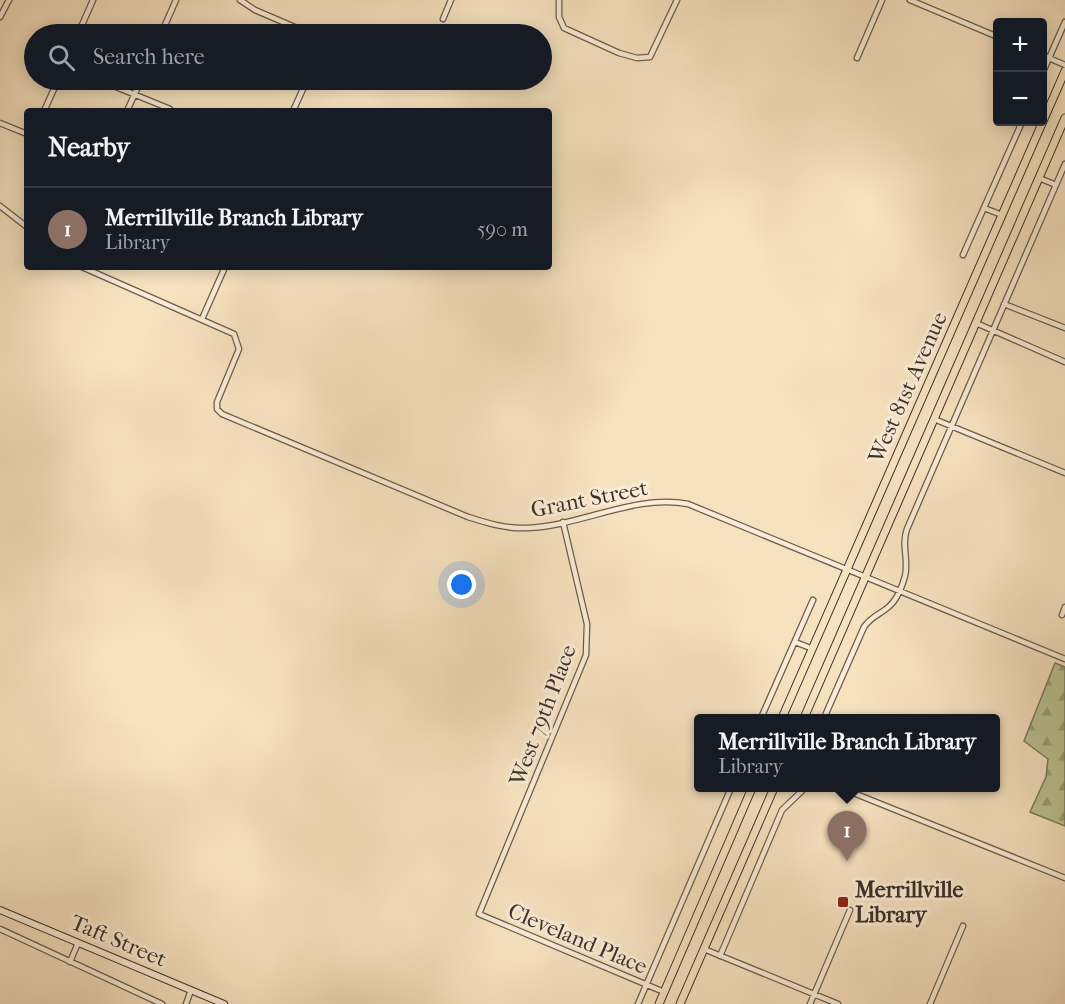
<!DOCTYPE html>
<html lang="en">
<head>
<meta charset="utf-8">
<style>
	body { margin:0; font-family:"IM FELL French Canon",serif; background:#242831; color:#f1f3f6 }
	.controls { position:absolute; right:18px; top:18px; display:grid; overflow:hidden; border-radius:6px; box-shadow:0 3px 15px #0003 }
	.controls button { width:54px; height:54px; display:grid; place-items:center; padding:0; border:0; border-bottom:2px solid #363941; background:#171b24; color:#f1f3f6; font:30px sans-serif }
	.you { position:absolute; left:462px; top:585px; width:21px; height:21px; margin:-15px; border:4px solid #fff; border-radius:50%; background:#1a73e8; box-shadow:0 0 0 9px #1a73e833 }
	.badge { display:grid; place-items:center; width:39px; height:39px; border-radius:50%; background:#c59692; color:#fff; font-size:20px; font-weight:700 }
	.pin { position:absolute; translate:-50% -50px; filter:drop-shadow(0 2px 3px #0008) }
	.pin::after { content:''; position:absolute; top:32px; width:21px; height:18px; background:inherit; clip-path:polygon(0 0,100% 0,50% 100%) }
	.popup { position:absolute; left:694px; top:714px; width:306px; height:78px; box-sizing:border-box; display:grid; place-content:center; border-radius:6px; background:#171b24; filter:drop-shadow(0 2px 4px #0005); font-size:20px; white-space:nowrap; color:#9ea1a6 }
	.popup b { font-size:22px; color:#f1f3f6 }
	.popup::after { content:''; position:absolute; left:50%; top:100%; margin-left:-12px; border:12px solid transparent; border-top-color:#171b24 }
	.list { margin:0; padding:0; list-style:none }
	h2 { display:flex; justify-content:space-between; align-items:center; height:78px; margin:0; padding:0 24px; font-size:26px }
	h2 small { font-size:20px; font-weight:400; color:#9ea1a6 }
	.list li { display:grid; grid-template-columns:39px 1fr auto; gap:18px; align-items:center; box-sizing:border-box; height:84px; padding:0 24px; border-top:2px solid #363941 }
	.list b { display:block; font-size:22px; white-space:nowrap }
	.list p { margin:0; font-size:20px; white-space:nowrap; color:#9ea1a6 }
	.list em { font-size:20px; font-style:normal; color:#9ea1a6 }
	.icon { flex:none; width:33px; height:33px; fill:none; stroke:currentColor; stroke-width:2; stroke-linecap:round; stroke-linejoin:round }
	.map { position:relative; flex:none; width:1065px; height:1004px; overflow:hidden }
	.search { position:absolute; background:#171b24; box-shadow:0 3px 15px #0003; left:24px; top:24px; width:528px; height:66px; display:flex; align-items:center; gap:15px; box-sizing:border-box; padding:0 21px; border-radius:33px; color:#9ea1a6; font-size:22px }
	.panel { position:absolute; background:#171b24; box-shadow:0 3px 15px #0003; left:24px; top:108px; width:528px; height:162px; border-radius:6px }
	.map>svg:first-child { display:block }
</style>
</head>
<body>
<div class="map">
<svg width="1065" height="1004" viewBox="0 0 1065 1004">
	<defs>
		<pattern id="forest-firs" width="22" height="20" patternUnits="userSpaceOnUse" patternTransform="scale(1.5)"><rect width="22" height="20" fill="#bbc393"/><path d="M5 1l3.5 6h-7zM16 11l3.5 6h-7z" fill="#999f78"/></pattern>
	</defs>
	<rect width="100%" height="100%" fill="#f7e2c0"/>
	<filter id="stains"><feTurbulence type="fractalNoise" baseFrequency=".00333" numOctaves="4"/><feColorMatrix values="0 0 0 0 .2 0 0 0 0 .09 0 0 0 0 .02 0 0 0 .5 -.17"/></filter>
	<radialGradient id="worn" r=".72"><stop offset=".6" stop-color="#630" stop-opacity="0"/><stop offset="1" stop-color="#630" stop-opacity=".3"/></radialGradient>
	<path fill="url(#forest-firs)" stroke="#7a7a5d" stroke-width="1.5" d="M 1055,663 L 1065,667 L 1065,826 L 1030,812 L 1046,777 L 1048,759 L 1024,741 Z"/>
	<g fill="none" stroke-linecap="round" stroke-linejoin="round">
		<g stroke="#695d4d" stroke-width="7">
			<path id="minor" d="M 240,0 L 255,10 L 311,34
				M 559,0 L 559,17 L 564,28 L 619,53 L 637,58 L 650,57 L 677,0
				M 910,0 L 998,37
				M 0,17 L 9,0
				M 443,19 L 451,0
				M 78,34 L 93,0
				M 161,34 L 176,0
				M 1042,55 L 1065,65
				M 857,58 L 882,0
				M 1042,74 L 1065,22
				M 99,80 L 170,109
				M 44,111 L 58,80
				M 127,111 L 141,80
				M 293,111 L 307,80
				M 0,123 L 27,134
				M 1039,178 L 1056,185
				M 0,206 L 27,227
				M 984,208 L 1002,215
				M 963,255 L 1022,122
				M 82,267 L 234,334 L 239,349 L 217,402 L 217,409 L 222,414 L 468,517 C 487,523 506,529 527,528 C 582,526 633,494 688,504 L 1065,659
				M 1004,304 L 1065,328
				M 202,319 L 225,267
				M 976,323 L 1065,362
				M 934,419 L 1065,473
				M 563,522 L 587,624 L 586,655 L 479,914 L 664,992
				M 1062,615 L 1065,607
				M 795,642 L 813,649
				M 761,718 L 813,600
				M 824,718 L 864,627 C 870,618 878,615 886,609 C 896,602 902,587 905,576 C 909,560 901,545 907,529 L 1065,164
				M 841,788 L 1065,878
				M 0,929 L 162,1004
				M 704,949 L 838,1004
				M 720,956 L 782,810 L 805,788
				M 70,962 L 78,943
				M 186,1004 L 191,990
				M 638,1004 L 731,788
				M 810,1004 L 850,910
				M 930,1004 L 963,926"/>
		</g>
		<g stroke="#3a3127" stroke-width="8">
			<path id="secondary" d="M 0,910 L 224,1004"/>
		</g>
		<g stroke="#3a3127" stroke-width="9">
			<path id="primary" d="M 782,718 L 1065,71
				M 804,718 L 1065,118
				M 659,1004 L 752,788
				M 680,1004 L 774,788"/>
		</g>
		<use href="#minor" stroke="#faecd6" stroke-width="4.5"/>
		<use href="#secondary" stroke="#faecd6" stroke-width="6"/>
		<use href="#primary" stroke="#f7e2c0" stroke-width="7"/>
	</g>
	<rect fill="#8f2418" stroke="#faecd6" stroke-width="2" x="837" y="896" width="12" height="12" rx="3"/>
	<g text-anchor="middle" stroke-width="6" stroke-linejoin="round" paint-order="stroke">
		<g font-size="22" fill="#3a3127" stroke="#faecd6">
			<text transform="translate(907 387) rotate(-66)" y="8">West 81st Avenue</text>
			<text transform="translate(589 498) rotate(-11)" y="8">Grant Street</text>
			<text transform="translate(542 715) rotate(-69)" y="8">West 79th Place</text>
			<text transform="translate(578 938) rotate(23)" y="8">Cleveland Place</text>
			<text transform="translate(119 940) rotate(23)" y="8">Taft Street</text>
		</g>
		<g font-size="22" font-weight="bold" fill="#3a3127" stroke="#faecd6" text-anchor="start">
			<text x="855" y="897">Merrillville<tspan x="855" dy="25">Library</tspan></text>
		</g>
	</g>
	<rect width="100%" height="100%" filter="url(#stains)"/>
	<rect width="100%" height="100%" fill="url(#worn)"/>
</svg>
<div class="controls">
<button>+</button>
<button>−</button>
</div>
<div class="you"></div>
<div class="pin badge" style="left:847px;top:861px;background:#8d6e63">1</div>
<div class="popup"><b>Merrillville Branch Library</b>Library</div>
<div class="search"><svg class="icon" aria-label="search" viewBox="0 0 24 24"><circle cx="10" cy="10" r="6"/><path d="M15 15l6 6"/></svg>Search here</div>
<section class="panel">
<h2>Nearby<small></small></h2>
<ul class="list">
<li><span class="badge" style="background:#8d6e63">1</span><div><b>Merrillville Branch Library</b><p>Library</p></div><em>590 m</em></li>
</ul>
</section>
</div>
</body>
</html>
